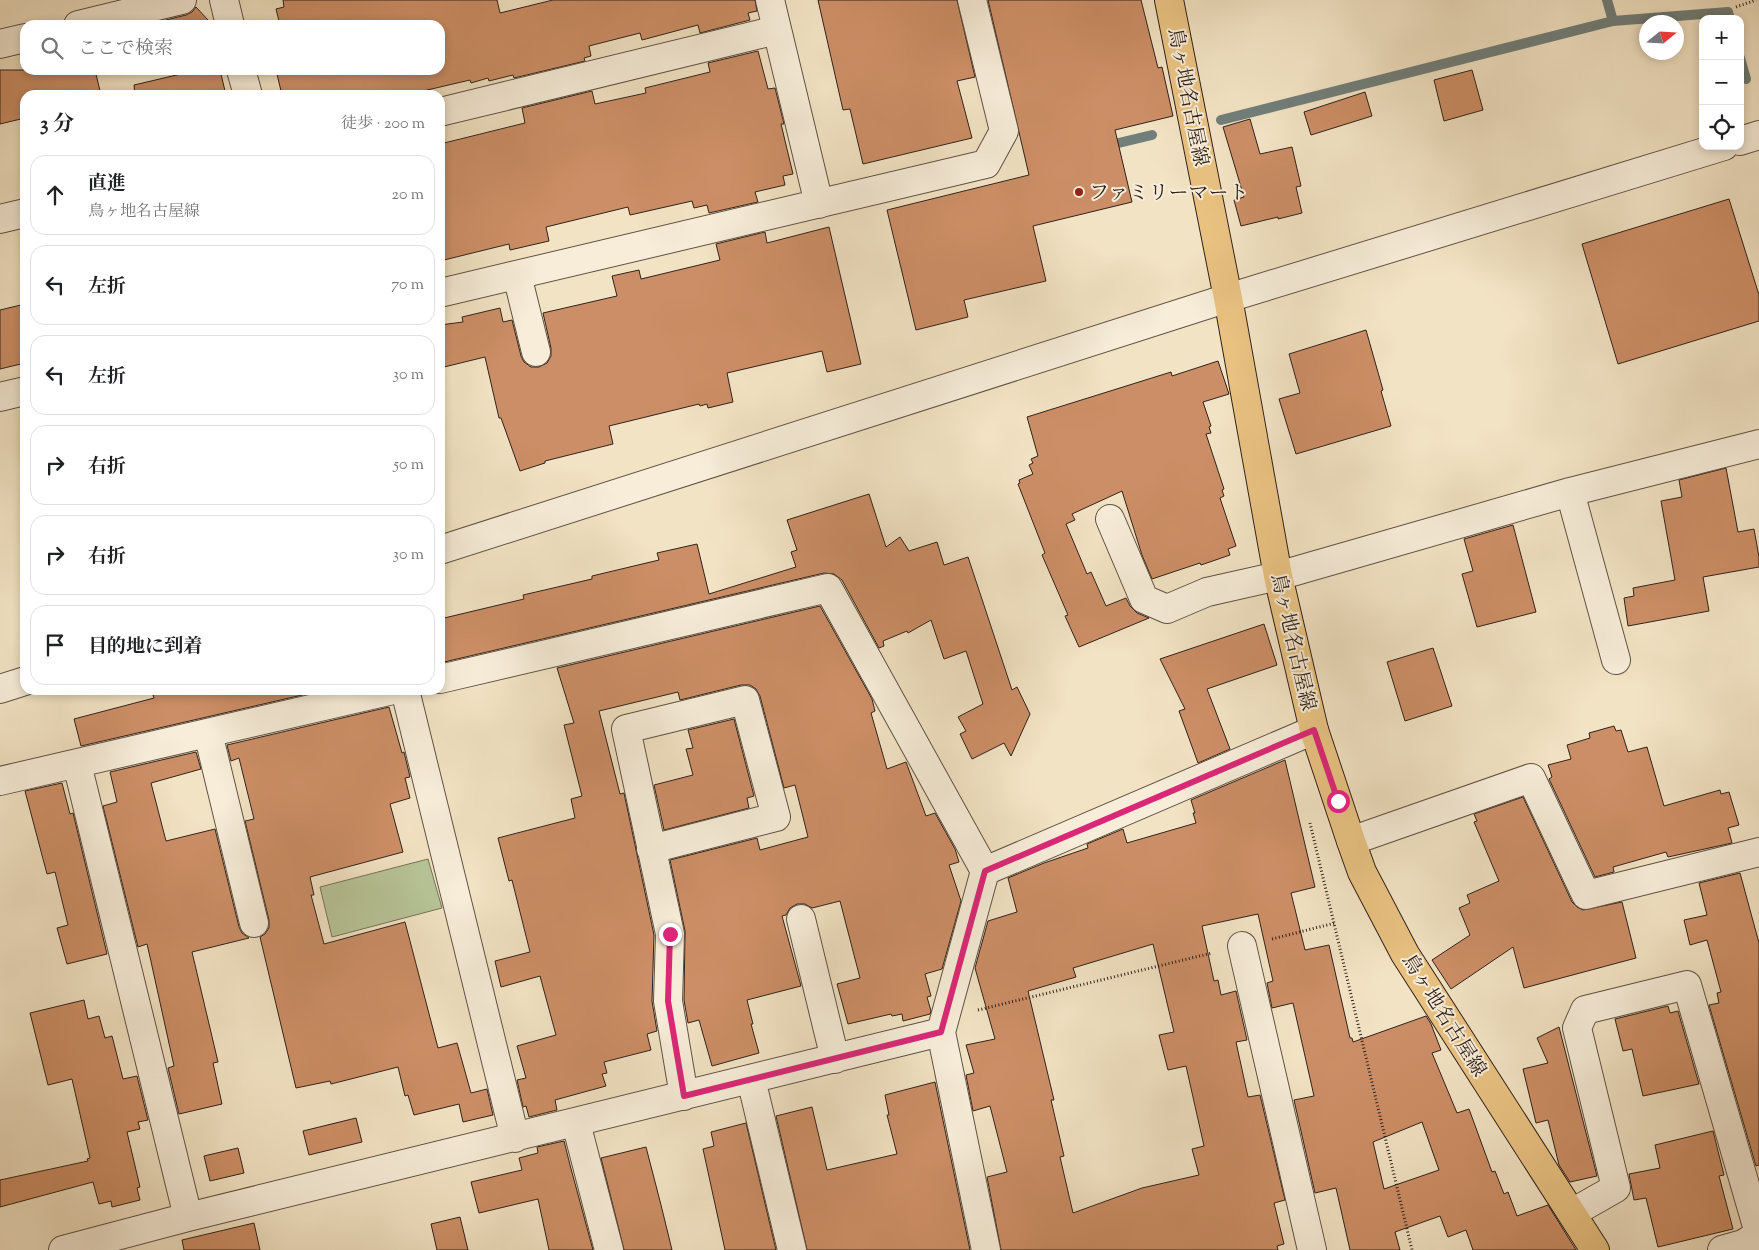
<!DOCTYPE html>
<html lang="ja">
<head>
<meta charset="utf-8">
<style>
	body { margin:0; font-family:"Sorts Mill Goudy","Noto Serif JP",serif; background:#f2f2f2; color:#202124 }
	.controls { position:absolute; right:15px; top:15px; display:grid; overflow:hidden; border-radius:10px; box-shadow:0 2px 8px #0003 }
	.controls button { width:45px; height:45px; display:grid; place-items:center; padding:0; border:0; border-bottom:1px solid #e0e0e0; background:#fff; color:#202124; font:25px sans-serif }
	.compass { position:absolute; left:1639px; top:15px; width:45px; height:45px; border-radius:50%; background:#fff; box-shadow:0 2px 8px #0003; rotate:72deg }
	.stop { position:absolute; width:15px; height:15px; margin:-11px; border:4px solid #db2777; border-radius:50%; background:#fff }
	.stop.end { background:#db2777; border-color:#fff; box-shadow:0 1px 5px #0008 }
	.list { margin:0; padding:0; list-style:none }
	h2 { display:flex; justify-content:space-between; align-items:center; height:65px; margin:0; padding:0 20px; font-size:21px }
	h2 small { font-size:16px; font-weight:400; color:#757577 }
	.list li { display:grid; grid-template-columns:32px 1fr auto; gap:15px; align-items:center; box-sizing:border-box; height:80px; margin:0 10px 10px; padding:0 10px; border:1px solid #e0e0e0; border-radius:15px }
	.list b { display:block; font-size:19px; white-space:nowrap }
	.list p { margin:0; font-size:16px; white-space:nowrap; color:#757577 }
	.list em { font-size:16px; font-style:normal; color:#757577 }
	.icon { flex:none; width:28px; height:28px; fill:none; stroke:currentColor; stroke-width:2; stroke-linecap:round; stroke-linejoin:round }
	.map { position:relative; flex:none; width:1759px; height:1250px; overflow:hidden }
	.search { position:absolute; background:#fff; box-shadow:0 2px 8px #0003; left:20px; top:20px; width:425px; height:55px; display:flex; align-items:center; gap:12px; box-sizing:border-box; padding:0 18px; border-radius:15px; color:#757577; font-size:19px }
	.panel { position:absolute; background:#fff; box-shadow:0 2px 8px #0003; left:20px; top:90px; width:425px; height:605px; border-radius:15px }
	.map>svg:first-child { display:block }
</style>
</head>
<body>
<div class="map">
<svg width="1759" height="1250" viewBox="0 0 1759 1250">
	<rect width="100%" height="100%" fill="#f2e3c4"/>
	<filter id="stains"><feTurbulence type="fractalNoise" baseFrequency=".004" numOctaves="4"/><feColorMatrix values="0 0 0 0 .2 0 0 0 0 .09 0 0 0 0 .02 0 0 0 .5 -.17"/></filter>
	<radialGradient id="worn" r=".72"><stop offset=".6" stop-color="#630" stop-opacity="0"/><stop offset="1" stop-color="#630" stop-opacity=".3"/></radialGradient>
	<path fill="#b7c497" stroke="#747358" d="M 428,859 L 442,908 L 332,937 L 320,887 Z"/>
	<g fill="none" stroke-linecap="round" stroke-linejoin="round">
		<path stroke="#717f7b" stroke-width="10" d="M 1607,0 L 1613,21
			M 1740,58 L 1746,79
			M 1221,120 L 1613,21 L 1728,12 L 1730,19
			M 1106,146 L 1152,135"/>
	</g>
	<path fill="#cc8e66" stroke="#30221a" fill-rule="evenodd" d="M 283,0 L 497,0 L 500,13 L 553,0 L 755,0 L 757,11 L 748,13 L 750,20 L 700,33 L 698,25 L 642,40 L 640,33 L 589,46 L 591,56 L 584,58 L 585,61 L 514,78 L 513,75 L 489,81 L 488,78 L 471,83 L 470,80 L 406,95 L 282,95 L 276,70 L 440,70 L 440,25 L 280,25 L 276,9 L 284,7 Z
		M 818,0 L 957,0 L 975,77 L 957,81 L 972,138 L 863,164 L 850,109 L 843,110 Z
		M 988,0 L 1141,0 L 1158,68 L 1162,67 L 1173,116 L 1115,130 L 1132,202 L 1033,226 L 1046,281 L 964,300 L 968,317 L 916,330 L 887,210 L 1029,175 Z
		M 196,7 L 208,20 L 209,25 L 158,25 L 158,22 L 186,15 L 192,12 Z
		M 758,51 L 768,89 L 775,88 L 784,124 L 781,124 L 793,174 L 783,176 L 785,185 L 755,192 L 758,202 L 709,213 L 707,205 L 694,208 L 692,201 L 630,215 L 628,207 L 546,227 L 549,241 L 510,250 L 509,244 L 440,261 L 440,144 L 525,123 L 522,108 L 592,91 L 595,104 L 646,93 L 645,88 L 710,72 L 708,63 Z
		M 0,70 L 95,70 L 101,95 L 25,95 L 25,118 L 0,124 Z
		M 180,70 L 220,70 L 226,95 L 135,95 L 134,85 L 181,74 Z
		M 1472,70 L 1483,110 L 1444,121 L 1434,80 Z
		M 1365,92 L 1372,116 L 1311,135 L 1304,112 Z
		M 1250,119 L 1260,154 L 1292,147 L 1301,186 L 1296,187 L 1302,213 L 1278,219 L 1278,217 L 1241,226 L 1234,200 L 1244,197 L 1223,127 Z
		M 1729,199 L 1759,295 L 1759,321 L 1618,364 L 1582,244 Z
		M 829,227 L 861,364 L 827,372 L 822,351 L 727,373 L 733,402 L 708,408 L 707,404 L 700,406 L 699,404 L 609,426 L 613,444 L 545,461 L 545,463 L 520,471 L 501,418 L 499,418 L 485,357 L 440,368 L 440,325 L 463,322 L 462,317 L 500,308 L 503,322 L 512,320 L 521,356 L 524,362 L 531,367 L 539,367 L 547,363 L 551,356 L 551,348 L 543,313 L 617,296 L 612,276 L 639,270 L 641,279 L 720,260 L 716,244 L 765,232 L 767,243 Z
		M 25,304 L 25,363 L 0,369 L 0,310 Z
		M 1366,330 L 1383,390 L 1381,391 L 1391,426 L 1296,454 L 1279,399 L 1300,393 L 1289,354 Z
		M 1218,361 L 1229,394 L 1203,402 L 1211,426 L 1209,427 L 1211,433 L 1206,434 L 1224,489 L 1222,490 L 1224,496 L 1220,498 L 1236,546 L 1228,549 L 1230,555 L 1201,565 L 1200,563 L 1152,579 L 1142,555 L 1122,491 L 1072,514 L 1075,520 L 1066,524 L 1087,574 L 1091,572 L 1106,606 L 1126,598 L 1130,606 L 1137,613 L 1149,618 L 1079,647 L 1065,616 L 1068,615 L 1042,555 L 1045,553 L 1018,484 L 1020,483 L 1019,480 L 1033,474 L 1029,465 L 1033,463 L 1031,459 L 1038,456 L 1027,417 L 1171,372 L 1172,376 Z
		M 1726,468 L 1738,532 L 1754,529 L 1759,557 L 1759,567 L 1703,577 L 1709,611 L 1628,626 L 1624,598 L 1634,596 L 1633,588 L 1675,580 L 1661,501 L 1682,497 L 1679,480 Z
		M 869,494 L 886,547 L 900,537 L 909,551 L 937,542 L 944,565 L 968,557 L 1012,690 L 1017,687 L 1030,714 L 1011,756 L 1004,743 L 972,759 L 960,734 L 966,731 L 958,717 L 983,704 L 966,651 L 944,659 L 931,620 L 908,633 L 907,631 L 883,641 L 884,646 L 879,648 L 842,580 L 834,574 L 824,573 L 440,663 L 440,619 L 524,599 L 523,595 L 592,579 L 592,576 L 659,560 L 657,553 L 697,544 L 709,594 L 796,567 L 791,552 L 797,550 L 787,520 Z
		M 1513,525 L 1536,612 L 1477,627 L 1462,574 L 1473,571 L 1464,539 Z
		M 820,606 L 872,699 L 875,711 L 871,713 L 887,769 L 906,762 L 926,816 L 935,813 L 955,849 L 959,862 L 949,865 L 961,901 L 942,969 L 925,974 L 931,996 L 927,997 L 931,1011 L 930,1014 L 903,1021 L 902,1014 L 892,1016 L 891,1014 L 848,1024 L 837,984 L 860,978 L 840,901 L 812,908 L 805,904 L 797,904 L 790,908 L 786,915 L 782,916 L 801,986 L 747,1000 L 753,1024 L 751,1024 L 759,1053 L 712,1066 L 699,1020 L 688,1023 L 684,1000 L 685,931 L 670,860 L 757,838 L 760,850 L 808,837 L 795,785 L 784,788 L 760,696 L 756,689 L 750,685 L 741,685 L 680,700 L 678,692 L 599,711 L 620,794 L 624,793 L 654,935 L 652,1001 L 657,1031 L 647,1034 L 651,1050 L 604,1062 L 607,1073 L 602,1074 L 606,1086 L 555,1100 L 557,1110 L 529,1117 L 526,1106 L 523,1107 L 517,1080 L 526,1078 L 517,1046 L 556,1035 L 540,976 L 501,987 L 495,961 L 530,952 L 512,880 L 509,881 L 498,838 L 575,818 L 571,799 L 582,796 L 564,725 L 574,723 L 557,668 Z
		M 1264,624 L 1277,665 L 1207,689 L 1230,749 L 1198,763 L 1179,711 L 1185,709 L 1160,659 Z
		M 1433,648 L 1452,706 L 1405,721 L 1387,662 Z
		M 173,690 L 324,690 L 81,746 L 74,719 L 154,698 L 153,695 Z
		M 389,707 L 402,753 L 404,752 L 410,777 L 405,778 L 410,798 L 390,804 L 403,852 L 310,877 L 314,895 L 311,895 L 324,944 L 405,922 L 438,1048 L 457,1043 L 471,1093 L 487,1089 L 493,1115 L 463,1122 L 459,1104 L 414,1115 L 408,1095 L 405,1096 L 398,1067 L 331,1084 L 330,1081 L 296,1088 L 260,937 L 265,934 L 269,928 L 269,920 L 245,821 L 254,819 L 239,758 L 231,761 L 227,745 Z
		M 734,719 L 754,796 L 747,798 L 749,808 L 664,830 L 654,785 L 693,775 L 686,749 L 693,748 L 688,730 Z
		M 1614,726 L 1616,731 L 1621,730 L 1628,752 L 1647,747 L 1664,806 L 1720,790 L 1721,794 L 1729,792 L 1739,825 L 1728,828 L 1732,843 L 1668,857 L 1666,852 L 1613,867 L 1614,872 L 1595,877 L 1549,779 L 1552,777 L 1548,765 L 1571,759 L 1567,745 L 1590,738 L 1589,733 Z
		M 196,752 L 201,769 L 151,783 L 166,841 L 215,829 L 239,927 L 242,933 L 249,938 L 192,952 L 218,1062 L 213,1063 L 222,1104 L 179,1114 L 168,1068 L 174,1066 L 150,957 L 147,944 L 138,947 L 103,806 L 117,802 L 110,772 Z
		M 1285,760 L 1315,887 L 1291,893 L 1305,950 L 1329,945 L 1350,1038 L 1352,1038 L 1353,1042 L 1426,1016 L 1431,1024 L 1441,1050 L 1432,1053 L 1457,1113 L 1469,1109 L 1492,1172 L 1495,1171 L 1504,1194 L 1508,1192 L 1517,1216 L 1548,1205 L 1576,1250 L 1473,1250 L 1466,1230 L 1448,1237 L 1440,1216 L 1395,1232 L 1400,1250 L 1350,1250 L 1336,1188 L 1315,1193 L 1294,1100 L 1314,1096 L 1293,1003 L 1272,1008 L 1267,983 L 1273,981 L 1258,914 L 1202,926 L 1214,981 L 1218,980 L 1221,995 L 1236,991 L 1247,1040 L 1236,1042 L 1248,1097 L 1260,1095 L 1285,1200 L 1274,1203 L 1284,1244 L 1277,1246 L 1278,1250 L 1001,1250 L 987,1177 L 1007,1172 L 990,1106 L 973,1111 L 966,1075 L 974,1073 L 966,1045 L 995,1039 L 975,968 L 988,921 L 1017,912 L 1008,878 L 1044,863 L 1088,848 L 1087,844 L 1123,829 L 1127,843 L 1196,823 L 1193,813 L 1195,813 L 1191,800 ZM 1153,944 L 1174,1032 L 1159,1035 L 1168,1070 L 1186,1066 L 1204,1146 L 1192,1149 L 1199,1175 L 1142,1188 L 1073,1213 L 1060,1157 L 1064,1156 L 1051,1100 L 1054,1100 L 1028,991 L 1076,977 L 1073,968 ZM 1422,1122 L 1439,1170 L 1384,1189 L 1373,1142 Z
		M 62,783 L 70,814 L 73,813 L 107,954 L 67,964 L 57,928 L 68,925 L 55,872 L 47,874 L 25,791 Z
		M 1523,797 L 1572,902 L 1577,907 L 1583,910 L 1622,902 L 1636,958 L 1524,988 L 1513,947 L 1451,989 L 1432,960 L 1470,935 L 1459,908 L 1470,903 L 1467,895 L 1499,881 L 1474,822 L 1477,821 L 1474,814 Z
		M 1740,873 L 1759,943 L 1759,1165 L 1756,1166 L 1709,1005 L 1719,1003 L 1717,993 L 1721,992 L 1707,940 L 1690,945 L 1684,920 L 1707,915 L 1699,883 Z
		M 84,1000 L 88,1019 L 99,1016 L 105,1038 L 112,1036 L 123,1079 L 137,1076 L 148,1120 L 138,1122 L 140,1129 L 127,1132 L 140,1187 L 137,1188 L 140,1200 L 112,1207 L 111,1201 L 99,1204 L 93,1182 L 0,1207 L 0,1180 L 88,1161 L 87,1159 L 90,1158 L 72,1079 L 48,1085 L 30,1013 Z
		M 1668,1006 L 1670,1013 L 1678,1011 L 1699,1084 L 1643,1096 L 1632,1049 L 1623,1051 L 1615,1019 Z
		M 1559,1027 L 1597,1176 L 1570,1182 L 1559,1165 L 1548,1120 L 1536,1123 L 1523,1069 L 1548,1063 L 1537,1038 Z
		M 935,1082 L 970,1250 L 807,1250 L 776,1116 L 812,1107 L 827,1170 L 897,1154 L 887,1115 L 889,1115 L 885,1095 Z
		M 356,1118 L 362,1142 L 309,1155 L 303,1131 Z
		M 746,1123 L 776,1250 L 725,1250 L 703,1149 L 714,1146 L 711,1132 Z
		M 1713,1131 L 1724,1175 L 1719,1176 L 1733,1229 L 1658,1247 L 1646,1198 L 1634,1200 L 1629,1174 L 1660,1168 L 1655,1145 Z
		M 564,1141 L 570,1165 L 593,1250 L 549,1250 L 538,1199 L 479,1213 L 471,1182 L 522,1170 L 519,1158 L 538,1153 L 537,1147 Z
		M 646,1147 L 661,1205 L 672,1250 L 624,1250 L 601,1158 Z
		M 238,1148 L 244,1173 L 210,1181 L 204,1156 Z
		M 460,1217 L 468,1250 L 437,1250 L 431,1224 Z
		M 254,1223 L 260,1250 L 184,1250 L 182,1240 Z"/>
	<g fill="none" stroke-linecap="round" stroke-linejoin="round">
		<g stroke="#605244" stroke-width="30">
			<path id="minor" d="M 224,0 L 230,25
				M 770,0 L 819,204
				M 78,25 L 182,0
				M 0,44 L 25,38
				M 241,70 L 248,95
				M 440,112 L 777,30
				M 1740,141 L 1759,135
				M 0,219 L 25,213
				M 517,275 L 536,352
				M 440,293 L 986,164 L 1004,131 L 972,0
				M 0,397 L 25,391
				M 1570,492 L 1616,660
				M 1110,519 L 1144,599 L 1167,609 L 1207,592 L 1278,576 L 1570,492 L 1759,444
				M 440,550 L 1228,298 L 1724,146
				M 440,679 L 828,588 L 985,871
				M 0,689 L 25,681
				M 405,690 L 515,1138
				M 208,733 L 254,923
				M 77,764 L 188,1217
				M 0,781 L 393,690
				M 1351,841 L 1531,778 L 1586,895 L 1759,852
				M 651,849 L 776,817 L 745,700 L 626,729 L 670,934 L 668,1001 L 684,1096
				M 801,919 L 835,1059
				M 1242,946 L 1312,1250
				M 751,1079 L 792,1250
				M 576,1123 L 609,1250
				M 1572,1213 L 1616,1188 L 1577,1028 L 1585,1010 L 1687,985 L 1759,1233
				M 63,1250 L 188,1217 L 941,1032
				M 986,1250 L 941,1032 L 985,871 L 1314,730
				M 1722,1250 L 1743,1244 L 1759,1234"/>
		</g>
		<g stroke="#30221a" stroke-width="30">
			<path id="major" d="M 1169,0 L 1228,298 L 1278,576 L 1314,730 L 1351,841 L 1362,872 L 1405,954 L 1595,1250"/>
		</g>
		<path stroke="#30221a" stroke-width="3" stroke-dasharray="1 2.5" stroke-linecap="butt" d="M 1736,7 L 1756,0
			M 1310,823 L 1412,1250
			M 1272,939 L 1335,923
			M 978,1010 L 1212,953"/>
		<use href="#minor" stroke="#f7edd9" stroke-width="28"/>
		<use href="#major" stroke="#e9c282" stroke-width="28"/>
	</g>
	<g fill="none" stroke-linecap="round" stroke-linejoin="round">
		<path stroke="#db2777" stroke-width="6" d="M 670,934 L 668,1001 L 684,1096 L 941,1032 L 985,871 L 1314,730 L 1338,801"/>
	</g>
	<circle fill="#8f2418" stroke="#f7edd9" stroke-width="2" cx="1079" cy="192" r="5"/>
	<g text-anchor="middle" stroke-width="4" stroke-linejoin="round" paint-order="stroke">
		<g font-size="20" fill="#30221a" stroke="#f7edd9">
			<text transform="translate(1189 97) rotate(79)" y="7">鳥ヶ地名古屋線</text>
			<text transform="translate(1294 642) rotate(77)" y="7">鳥ヶ地名古屋線</text>
			<text transform="translate(1445 1015) rotate(58)" y="7">鳥ヶ地名古屋線</text>
		</g>
		<g font-size="20" fill="#30221a" stroke="#f7edd9" text-anchor="start">
			<text x="1089" y="199">ファミリーマート</text>
		</g>
	</g>
	<rect width="100%" height="100%" filter="url(#stains)"/>
	<rect width="100%" height="100%" fill="url(#worn)"/>
</svg>
<div class="controls">
<button>+</button>
<button>−</button>
<button><svg class="icon" aria-label="locate" viewBox="0 0 24 24"><circle cx="12" cy="12" r="6"/><path d="M12 2v4M12 18v4M2 12h4M18 12h4"/></svg></button>
</div>
<svg class="compass" viewBox="-18 -18 36 36"><path d="M0-13l5 13h-10z" fill="#e53935"/><path d="M0 13l5-13h-10z" fill="#757577"/></svg>
<div class="stop" style="left:1338px;top:801px"></div>
<div class="stop end" style="left:670px;top:934px"></div>
<div class="search"><svg class="icon" aria-label="search" viewBox="0 0 24 24"><circle cx="10" cy="10" r="6"/><path d="M15 15l6 6"/></svg>ここで検索</div>
<section class="panel">
<h2>3 分<small>徒歩 · 200 m</small></h2>
<ul class="list">
<li><svg class="icon" aria-label="ahead" viewBox="0 0 24 24"><path d="M12 20V5M6 11l6-6 6 6"/></svg><div><b>直進</b><p>鳥ヶ地名古屋線</p></div><em>20 m</em></li>
<li><svg class="icon" aria-label="left" viewBox="0 0 24 24"><path d="M17 20v-9H6M10 6l-5 5 5 5"/></svg><div><b>左折</b></div><em>70 m</em></li>
<li><svg class="icon" aria-label="left" viewBox="0 0 24 24"><path d="M17 20v-9H6M10 6l-5 5 5 5"/></svg><div><b>左折</b></div><em>30 m</em></li>
<li><svg class="icon" aria-label="right" viewBox="0 0 24 24"><path d="M7 20v-9h11M14 6l5 5-5 5"/></svg><div><b>右折</b></div><em>50 m</em></li>
<li><svg class="icon" aria-label="right" viewBox="0 0 24 24"><path d="M7 20v-9h11M14 6l5 5-5 5"/></svg><div><b>右折</b></div><em>30 m</em></li>
<li><svg class="icon" aria-label="arrive" viewBox="0 0 24 24"><path d="M6 21V4h12l-3 4 3 4H6"/></svg><div><b>目的地に到着</b></div></li>
</ul>
</section>
</div>
</body>
</html>
